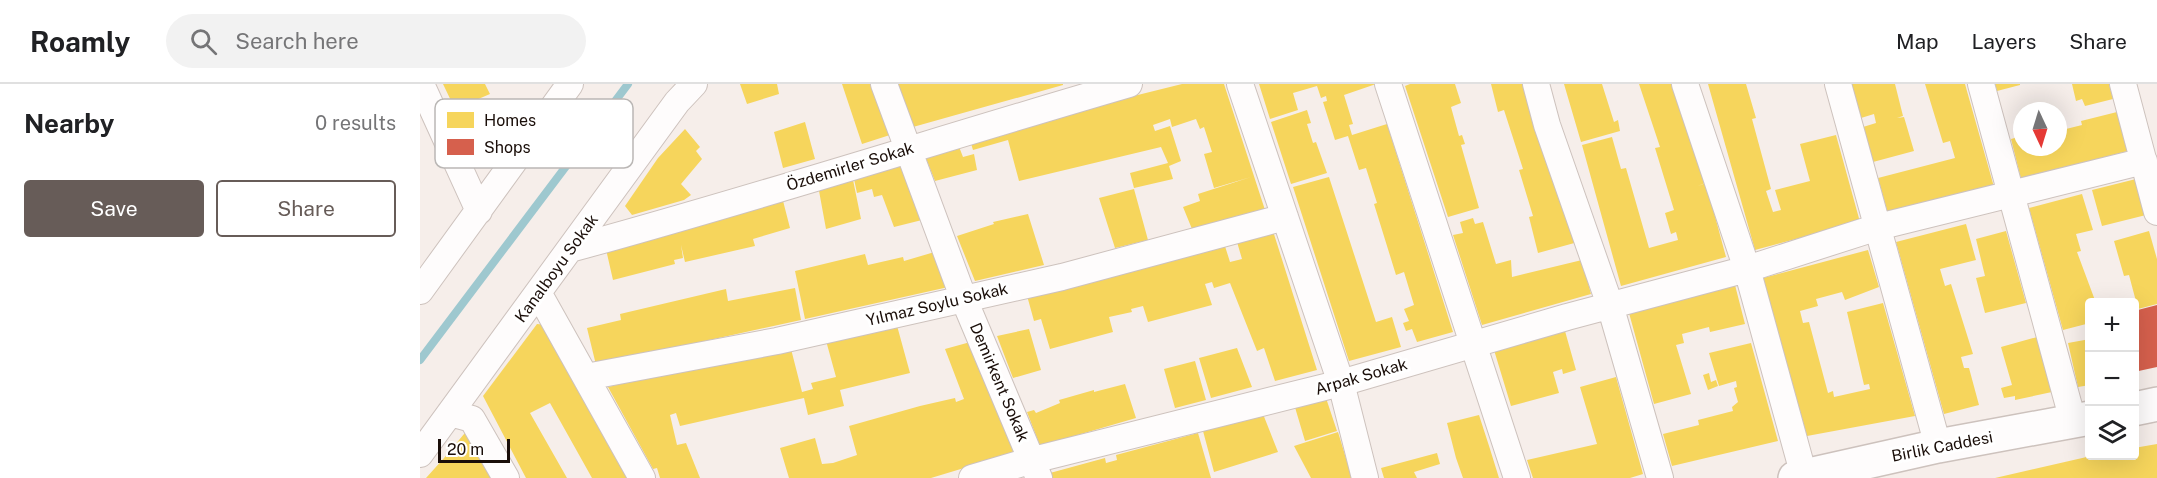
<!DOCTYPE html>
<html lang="en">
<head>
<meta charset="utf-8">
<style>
	body { margin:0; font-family:"Public Sans",sans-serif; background:#f2f2f2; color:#202124 }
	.controls { position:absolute; right:18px; bottom:18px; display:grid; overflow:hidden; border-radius:6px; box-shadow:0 6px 24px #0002 }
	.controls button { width:54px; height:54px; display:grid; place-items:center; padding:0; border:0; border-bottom:2px solid #e0e0e0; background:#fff; color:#202124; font:30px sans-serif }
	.compass { position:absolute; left:1593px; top:18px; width:54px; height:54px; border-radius:50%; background:#fff; box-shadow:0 6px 24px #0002; rotate:176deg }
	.scale { position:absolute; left:18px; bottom:15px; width:72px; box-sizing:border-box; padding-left:6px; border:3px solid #1a0e09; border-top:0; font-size:16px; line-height:21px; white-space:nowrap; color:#1a0e09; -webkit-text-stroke:4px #fff; paint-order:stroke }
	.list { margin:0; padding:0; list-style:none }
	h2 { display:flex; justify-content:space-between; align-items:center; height:78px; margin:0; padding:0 24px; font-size:26px }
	h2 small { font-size:20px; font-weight:400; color:#757577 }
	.actions { display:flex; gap:12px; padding:18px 24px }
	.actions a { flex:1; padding:14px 0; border:2px solid #675c58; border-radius:6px; text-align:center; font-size:21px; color:#675c58 }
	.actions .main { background:#675c58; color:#fff }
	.icon { flex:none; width:33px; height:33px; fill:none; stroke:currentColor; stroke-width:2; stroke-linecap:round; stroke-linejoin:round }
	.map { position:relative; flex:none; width:1737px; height:394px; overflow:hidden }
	header { display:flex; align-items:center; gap:36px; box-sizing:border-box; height:84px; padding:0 30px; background:#fff; border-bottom:2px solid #e0e0e0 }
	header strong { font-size:28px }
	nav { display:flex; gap:33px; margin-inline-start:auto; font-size:21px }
	.search { width:420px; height:54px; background:#f2f2f2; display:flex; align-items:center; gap:15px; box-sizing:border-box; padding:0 21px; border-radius:33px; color:#757577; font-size:22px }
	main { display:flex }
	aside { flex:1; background:#fff }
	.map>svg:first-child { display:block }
</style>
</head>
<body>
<header>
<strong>Roamly</strong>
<div class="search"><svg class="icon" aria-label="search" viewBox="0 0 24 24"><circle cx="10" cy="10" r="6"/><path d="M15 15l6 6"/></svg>Search here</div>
<nav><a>Map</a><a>Layers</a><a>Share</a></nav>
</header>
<main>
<aside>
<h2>Nearby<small>0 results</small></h2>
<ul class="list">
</ul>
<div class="actions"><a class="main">Save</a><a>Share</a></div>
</aside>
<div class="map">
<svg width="1737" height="394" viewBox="0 0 1737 394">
	<rect width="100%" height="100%" fill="#f6eeea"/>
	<path fill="#f6d55c" d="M 23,0 L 65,0 L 70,10 L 35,25 Z
		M 320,0 L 357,0 L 359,10 L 327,20 Z
		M 422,0 L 453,0 L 473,50 L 442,60 Z
		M 477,0 L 643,0 L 643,1 L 493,43 Z
		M 762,0 L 804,0 L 845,126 L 772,145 L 763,123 L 780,117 L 778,110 L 831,93 L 794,104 L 784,70 L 792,68 L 784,43 L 780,45 L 776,35 L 752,43 L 750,35 L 733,41 L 735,47 L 750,42 L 761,77 L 749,82 L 753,95 L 714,104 L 710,89 L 748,79 L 741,63 L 599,97 L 588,56 L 553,66 L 549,53 Z
		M 839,0 L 956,0 L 924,11 L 933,40 L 929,41 L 932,51 L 967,40 L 1033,248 L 997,258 L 992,245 L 986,247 L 983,239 L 989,237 L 984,225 L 994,221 L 984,188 L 976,191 L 954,120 L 957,119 L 946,84 L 939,86 L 928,52 L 915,56 L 903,18 L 907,17 L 906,12 L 901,14 L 897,2 L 873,9 L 878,26 L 850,35 Z
		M 990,0 L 1035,0 L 1041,19 L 1031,23 L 1039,52 L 1042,51 L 1045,60 L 1041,61 L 1059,124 L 1028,133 L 985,2 Z
		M 1071,0 L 1114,0 L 1158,158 L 1118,169 L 1109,133 L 1113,132 L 1099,86 L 1103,85 L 1084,26 L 1078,28 Z
		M 1144,0 L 1182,0 L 1194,38 L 1198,36 L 1200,47 L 1161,58 Z
		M 1219,0 L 1258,0 L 1285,99 L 1278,102 L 1286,99 L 1306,173 L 1201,202 L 1162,61 L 1192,53 L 1201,85 L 1206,84 L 1229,164 L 1258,156 L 1256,148 L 1251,150 L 1245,129 L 1254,126 L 1235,64 L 1240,63 Z
		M 1288,0 L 1326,0 L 1336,34 L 1332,35 L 1351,105 L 1346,107 L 1353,128 L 1361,126 L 1355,106 L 1390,97 L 1380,60 L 1416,51 L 1440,138 L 1335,166 Z
		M 1431,0 L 1475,0 L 1483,32 L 1477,34 L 1484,33 L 1494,67 L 1453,78 L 1443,43 L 1456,39 L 1454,30 L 1441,34 Z
		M 1505,0 L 1545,0 L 1574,103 L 1468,130 L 1458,94 L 1535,74 L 1530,57 L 1523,59 Z
		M 1575,0 L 1600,0 L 1600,1 L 1577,7 Z
		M 1652,0 L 1689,0 L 1693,15 L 1665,22 L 1662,15 L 1656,17 Z
		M 887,26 L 891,39 L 887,40 L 893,59 L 896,58 L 907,89 L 871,100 L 851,38 Z
		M 1697,28 L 1708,67 L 1601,95 L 1591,55 L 1602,52 L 1602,63 L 1638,63 L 1638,47 L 1662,41 L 1661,37 Z
		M 385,38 L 395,75 L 363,84 L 354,48 Z
		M 265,45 L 280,63 L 276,67 L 282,75 L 261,100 L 271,111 L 264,116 L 212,131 L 205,122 L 238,74 Z
		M 536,55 L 543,73 L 554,70 L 557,86 L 515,97 L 503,67 Z
		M 480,71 L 506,135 L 474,143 L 462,111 L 454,113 L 452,105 L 437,109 L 432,86 Z
		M 431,86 L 441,135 L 406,145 L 397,96 Z
		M 909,93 L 956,238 L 972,233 L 981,263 L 929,277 L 873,103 Z
		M 1716,95 L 1726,131 L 1682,142 L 1672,106 Z
		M 714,105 L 728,156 L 695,164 L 679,114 Z
		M 361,109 L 370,144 L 333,155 L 335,162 L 265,178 L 261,161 L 263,174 L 254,176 L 255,180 L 193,196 L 185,161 Z
		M 1662,110 L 1673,146 L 1656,150 L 1661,167 L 1657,168 L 1676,219 L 1670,219 L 1670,239 L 1643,246 L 1609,124 Z
		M 608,130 L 624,181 L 555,197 L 537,152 L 574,140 L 573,138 Z
		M 1053,134 L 1055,140 L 1063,138 L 1076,180 L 1091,176 L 1092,193 L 1162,176 L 1171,210 L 1062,241 L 1033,151 L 1043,149 L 1040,138 Z
		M 1546,140 L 1556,176 L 1520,185 L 1525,202 L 1531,200 L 1553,270 L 1541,273 L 1544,284 L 1549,284 L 1559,321 L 1524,330 L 1476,158 Z
		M 853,147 L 897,286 L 855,297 L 844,264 L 837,267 L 810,199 L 794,204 L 792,198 L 785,200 L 792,221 L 728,238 L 723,222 L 711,225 L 712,228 L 689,233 L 693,248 L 630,265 L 621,235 L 614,237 L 606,208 L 804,159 L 810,178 L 822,175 L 817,158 Z
		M 1586,147 L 1606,219 L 1565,229 L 1556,194 L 1565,192 L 1556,155 Z
		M 1729,147 L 1737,175 L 1737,220 L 1718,225 L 1709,191 L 1704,192 L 1694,157 Z
		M 1448,166 L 1459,203 L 1425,216 L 1422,208 L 1396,215 L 1398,222 L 1380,227 L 1383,239 L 1389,238 L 1408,309 L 1413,307 L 1414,313 L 1450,305 L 1449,300 L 1444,301 L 1427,228 L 1463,219 L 1495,332 L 1387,352 L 1343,194 Z
		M 518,167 L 533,202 L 385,235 L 375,187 L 445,170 L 448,181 L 483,173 L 484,177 Z
		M 1315,201 L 1325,240 L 1290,248 L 1289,243 L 1262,250 L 1264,259 L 1256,261 L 1271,310 L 1234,320 L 1209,229 Z
		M 375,204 L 381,236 L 176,281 L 167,244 L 201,236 L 200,230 L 306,205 L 308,217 Z
		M 476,238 L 490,289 L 420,306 L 424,322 L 388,331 L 384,314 L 260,342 L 256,329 L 250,331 L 257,361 L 266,359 L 280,394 L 240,394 L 237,384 L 233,385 L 188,303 L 270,283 L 270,287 L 288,283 L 370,261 L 382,308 L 393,305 L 391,299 L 416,293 L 405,253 Z
		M 117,240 L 126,241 L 214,394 L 172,394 L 130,319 L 110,329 L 147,394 L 106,394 L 63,312 Z
		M 609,245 L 621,286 L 593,294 L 577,252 Z
		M 1145,247 L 1156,286 L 1143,290 L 1142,285 L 1133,288 L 1139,309 L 1091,322 L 1074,266 Z
		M 1617,253 L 1632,308 L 1595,316 L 1595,312 L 1584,314 L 1581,304 L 1592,301 L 1581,263 Z
		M 1670,255 L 1670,301 L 1658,303 L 1648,259 Z
		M 554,257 L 597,368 L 511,394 L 369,394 L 360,364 L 395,354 L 402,380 L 413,379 L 437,371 L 429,342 L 500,322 L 535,314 L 536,318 L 544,315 L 525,265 Z
		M 1331,259 L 1358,357 L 1252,382 L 1243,350 L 1279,341 L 1278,336 L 1313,327 L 1312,323 L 1318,318 L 1314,304 L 1317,303 L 1316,297 L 1299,302 L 1289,269 Z
		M 817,264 L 832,303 L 791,314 L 779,274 Z
		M 775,277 L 786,316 L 755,324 L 744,285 Z
		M 1289,289 L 1291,298 L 1296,296 L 1298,302 L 1288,306 L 1283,291 Z
		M 1196,293 L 1223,390 L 1210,394 L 1113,394 L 1107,376 L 1177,360 L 1160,303 Z
		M 705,300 L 716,334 L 620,362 L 607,328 L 614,326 L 616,329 L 640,319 L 639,316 L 674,306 L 674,308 Z
		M 905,311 L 917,347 L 885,357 L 874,320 Z
		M 843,330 L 858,368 L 794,388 L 783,347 Z
		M 1059,331 L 1070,365 L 1079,394 L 1043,394 L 1036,374 L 1027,339 Z
		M 49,344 L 81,394 L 6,394 L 24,374 Z
		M 918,348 L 932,394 L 891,394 L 874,362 Z
		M 778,349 L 791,394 L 632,394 L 630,389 L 685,374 L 686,379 L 697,376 L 696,371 Z
		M 1737,360 L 1737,394 L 1575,394 L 1671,372 L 1714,372 L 1714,364 Z
		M 1017,369 L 1020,380 L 994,388 L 997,394 L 964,394 L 961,384 Z"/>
	<path fill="#d6604d" d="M 1737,221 L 1737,283 L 1714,288 L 1714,227 Z"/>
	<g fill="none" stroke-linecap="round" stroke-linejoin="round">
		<path stroke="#9ec8cf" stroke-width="8" d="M 0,276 L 208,0"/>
		<g stroke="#cdc2bd" stroke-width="28">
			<path id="minor" d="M 1,0 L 59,127
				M 464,0 L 543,213 L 619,394
				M 820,0 L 921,299 L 945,394
				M 968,0 L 1097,394
				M 1116,0 L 1127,41 L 1190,221 L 1240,394
				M 1265,0 L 1327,185 L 1384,392
				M 1418,0 L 1518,362
				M 1561,0 L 1653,337
				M 1703,0 L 1737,128
				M 150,165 C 338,114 523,54 709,0
				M 0,207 L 150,0
				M 119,210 L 222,394
				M 166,293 L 357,257 L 642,193 L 865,133
				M 30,329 L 52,335 L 86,394
				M 0,370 L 257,18 L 274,0
				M 552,394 L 613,376 L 921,299 L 1147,233 L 1327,185 L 1458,143 L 1724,77"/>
		</g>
		<g stroke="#cdc2bd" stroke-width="36">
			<path id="secondary" d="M 1714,325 L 1737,320
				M 1375,394 L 1518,362 L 1670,334"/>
		</g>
		<use href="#minor" stroke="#fefcfc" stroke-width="26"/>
		<use href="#secondary" stroke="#fefcfc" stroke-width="33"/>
	</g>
	<g text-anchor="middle" stroke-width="6" stroke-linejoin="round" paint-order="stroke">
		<g font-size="16" fill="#1a0e09" stroke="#fff">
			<text transform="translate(430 82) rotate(-17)" y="6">Özdemirler Sokak</text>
			<text transform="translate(136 184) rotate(-54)" y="6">Kanalboyu Sokak</text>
			<text transform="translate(517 220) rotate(-13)" y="6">Yılmaz Soylu Sokak</text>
			<text transform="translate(941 292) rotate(-16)" y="6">Arpak Sokak</text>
			<text transform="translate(580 298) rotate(67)" y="6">Demirkent Sokak</text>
			<text transform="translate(1522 362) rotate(-11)" y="6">Birlik Caddesi</text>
		</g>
	</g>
	<rect x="15" y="15" width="198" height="69" rx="9" fill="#fff" stroke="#bab7b5" stroke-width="1.5"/>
	<rect x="27" y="28" width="27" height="16" fill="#f6d55c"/>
	<rect x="27" y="55" width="27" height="16" fill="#d6604d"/>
	<g font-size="16" fill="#1a0e09">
		<text x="64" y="42">Homes</text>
		<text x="64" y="69">Shops</text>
	</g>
</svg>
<div class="controls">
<button>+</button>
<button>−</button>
<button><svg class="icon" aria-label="layers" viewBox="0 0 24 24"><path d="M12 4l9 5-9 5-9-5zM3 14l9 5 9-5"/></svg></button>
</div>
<svg class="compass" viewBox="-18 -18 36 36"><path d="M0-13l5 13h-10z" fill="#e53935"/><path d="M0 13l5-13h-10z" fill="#757577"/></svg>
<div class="scale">20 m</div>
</div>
</main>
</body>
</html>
